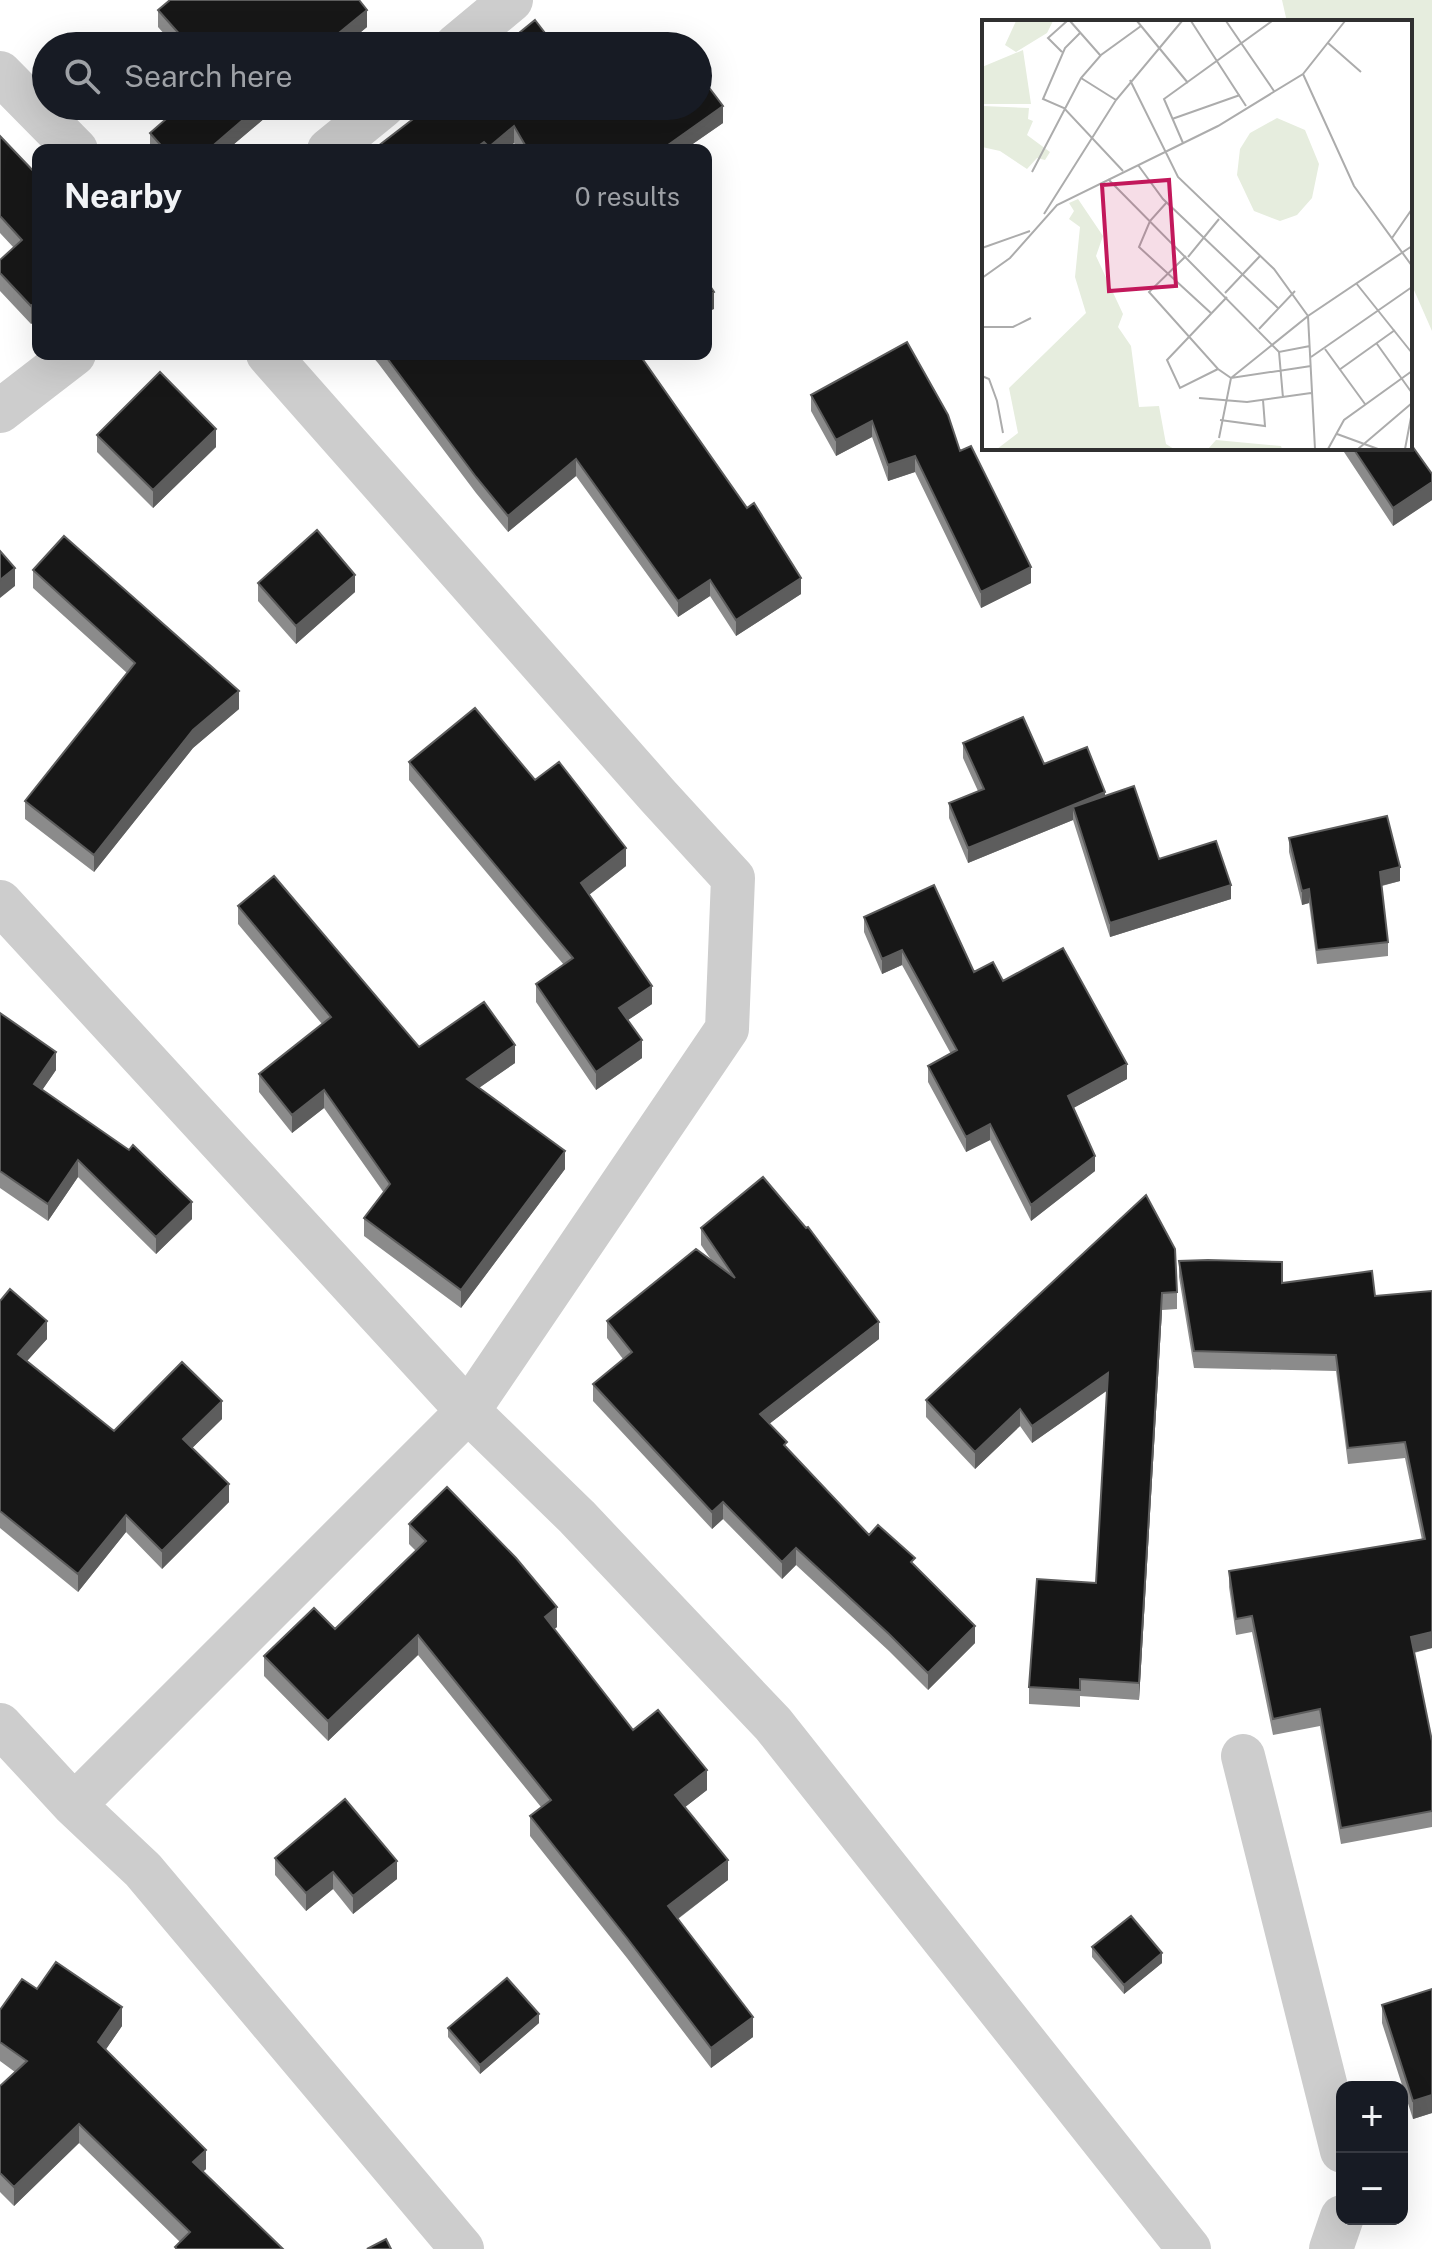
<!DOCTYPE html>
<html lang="en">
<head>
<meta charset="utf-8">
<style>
	body { margin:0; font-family:"Public Sans",sans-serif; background:#242831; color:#f1f3f6 }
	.controls { position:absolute; right:24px; bottom:24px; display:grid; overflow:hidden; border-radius:16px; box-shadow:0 8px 32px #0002 }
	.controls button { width:72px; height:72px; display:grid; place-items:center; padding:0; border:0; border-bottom:2px solid #363941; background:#171b24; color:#f1f3f6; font:40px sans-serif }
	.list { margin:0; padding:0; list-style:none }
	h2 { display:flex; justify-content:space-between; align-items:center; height:104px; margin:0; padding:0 32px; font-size:34px }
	h2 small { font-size:26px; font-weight:400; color:#9ea1a6 }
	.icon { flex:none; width:44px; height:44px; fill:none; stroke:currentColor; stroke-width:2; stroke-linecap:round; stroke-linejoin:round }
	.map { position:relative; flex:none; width:1432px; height:2249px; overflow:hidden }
	.search { position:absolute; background:#171b24; box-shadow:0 8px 32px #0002; left:32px; top:32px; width:680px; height:88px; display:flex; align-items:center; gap:20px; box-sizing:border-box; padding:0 28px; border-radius:44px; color:#9ea1a6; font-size:30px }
	.panel { position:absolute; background:#171b24; box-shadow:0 8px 32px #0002; left:32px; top:144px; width:680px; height:216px; border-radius:16px }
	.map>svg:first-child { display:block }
</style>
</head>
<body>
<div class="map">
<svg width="1432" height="2249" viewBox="0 0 1432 2249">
	<rect width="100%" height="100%" fill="#fff"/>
	<path fill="#e6edde" d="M 1282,0 L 1432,0 L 1432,331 L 1410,281 L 1410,22 L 1287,22 Z"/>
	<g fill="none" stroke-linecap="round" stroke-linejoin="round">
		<path stroke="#cdcdcd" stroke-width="44" d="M 456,46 L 511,0
			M 0,73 L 76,150
			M 329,150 L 383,106
			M 0,411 L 74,354
			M 0,902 L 468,1411 L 577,1517 L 773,1724 L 1189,2249
			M 0,1725 L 74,1805 L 143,1870 L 462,2249
			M 1243,1756 L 1342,2151
			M 74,1805 L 468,1411 L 727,1029 L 733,878 L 658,796 L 268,354
			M 1331,2249 L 1342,2217"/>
	</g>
	<path fill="#8b8b8b" d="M 158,10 L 367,27 L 344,46 L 175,46 L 158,27 Z
		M 181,106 L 279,106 L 227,150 L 150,150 L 150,133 Z
		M 430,106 L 723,123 L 684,150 L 518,150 L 514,143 L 505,150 L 373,150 Z
		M 0,136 L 38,176 L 38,317 L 31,324 L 0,291 L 0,260 L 14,248 L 0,233 Z
		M 370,354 L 639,354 L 801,594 L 736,636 L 710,596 L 678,617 L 576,476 L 508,532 L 476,493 L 378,363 Z
		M 811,395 L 960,451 L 1031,583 L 981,608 L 915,472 L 888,481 L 872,437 L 836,456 L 811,411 Z
		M 97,435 L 216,447 L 153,508 L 97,452 Z
		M 1344,448 L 1410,448 L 1432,474 L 1432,500 L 1393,526 L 1344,452 Z
		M 33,570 L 239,709 L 193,748 L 94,872 L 25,819 L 25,801 L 127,673 L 33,588 Z
		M 258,583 L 355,592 L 296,644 L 258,601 Z
		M 963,743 L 1044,764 L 1105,796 L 1159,859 L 1231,899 L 1110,937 L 1073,820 L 968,863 L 949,818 L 949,803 L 978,791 L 963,758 Z
		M 409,762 L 535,780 L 626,866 L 589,895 L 652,1004 L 628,1020 L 642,1058 L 596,1090 L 536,1002 L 536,984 L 564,965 L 409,780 Z
		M 1289,838 L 1400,881 L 1382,886 L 1388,942 L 1388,956 L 1317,964 L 1309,903 L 1302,905 L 1289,852 Z
		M 238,906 L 419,1047 L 515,1063 L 479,1088 L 565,1169 L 461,1308 L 364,1236 L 364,1218 L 384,1193 L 324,1108 L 292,1133 L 259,1092 L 259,1074 L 322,1024 L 238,924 Z
		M 864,917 L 974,972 L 1003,981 L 1127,1079 L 1073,1108 L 1095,1171 L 1031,1221 L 990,1140 L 966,1152 L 928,1082 L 928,1066 L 951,1054 L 902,965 L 882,974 L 864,932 Z
		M 0,1013 L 56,1070 L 42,1090 L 192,1219 L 156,1254 L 78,1177 L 48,1221 L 0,1188 Z
		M 1146,1195 L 1177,1292 L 1177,1309 L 1162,1310 L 1139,1700 L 1080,1696 L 1080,1707 L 1029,1704 L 1029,1687 L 1096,1583 L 1107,1390 L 1032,1443 L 1020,1426 L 975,1469 L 926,1417 L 926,1400 Z
		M 701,1228 L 879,1339 L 769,1424 L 787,1448 L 869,1535 L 915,1565 L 975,1643 L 928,1690 L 889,1651 L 796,1565 L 782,1579 L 723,1519 L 712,1529 L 593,1401 L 593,1384 L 623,1359 L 607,1338 L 607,1321 L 712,1261 L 701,1245 Z
		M 1179,1261 L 1282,1283 L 1375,1296 L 1432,1291 L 1432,1648 L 1414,1653 L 1432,1741 L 1432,1827 L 1341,1844 L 1320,1726 L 1273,1735 L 1252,1632 L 1236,1635 L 1229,1587 L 1229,1571 L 1422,1540 L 1405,1458 L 1348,1464 L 1336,1371 L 1194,1368 L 1179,1277 Z
		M 0,1301 L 47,1339 L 27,1361 L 114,1431 L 222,1419 L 192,1448 L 229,1502 L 162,1569 L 126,1532 L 78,1592 L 0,1528 Z
		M 409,1524 L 557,1627 L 554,1629 L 633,1730 L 707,1790 L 685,1807 L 728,1880 L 678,1919 L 753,2037 L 711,2068 L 627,1958 L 530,1836 L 530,1816 L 541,1807 L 418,1655 L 328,1741 L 264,1676 L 264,1656 L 335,1629 L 416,1551 L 409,1544 Z
		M 275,1858 L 397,1879 L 353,1914 L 333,1889 L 306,1911 L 275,1875 Z
		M 1092,1947 L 1162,1963 L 1124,1994 L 1092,1957 Z
		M 37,1989 L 122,2026 L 105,2050 L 206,2169 L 202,2172 L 283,2249 L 175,2249 L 175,2247 L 180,2242 L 79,2143 L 14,2206 L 0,2192 L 0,2086 L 15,2072 L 0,2061 L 0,2010 Z
		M 1432,1989 L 1432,2113 L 1413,2119 L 1382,2023 L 1382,2005 Z
		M 539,2023 L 480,2074 L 448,2037 L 448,2028 Z"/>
	<path fill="#5d5d5d" d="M 367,10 L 367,27 L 344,46 L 323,46 Z
		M 259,106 L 279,106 L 227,150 L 208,150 Z
		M 723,106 L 723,123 L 684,150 L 661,150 Z
		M 514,126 L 514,143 L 505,150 L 489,150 L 489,147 Z
		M 484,142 L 484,150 L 473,150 Z
		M 714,292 L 714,309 L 706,313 L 706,297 Z
		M 38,300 L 38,317 L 31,324 L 31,306 Z
		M 872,421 L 872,437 L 836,456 L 836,440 Z
		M 216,429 L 216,447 L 153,508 L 153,490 Z
		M 915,456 L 915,472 L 888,481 L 888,465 Z
		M 576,459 L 576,476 L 508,532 L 508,516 Z
		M 1432,482 L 1432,500 L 1393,526 L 1393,508 Z
		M 1031,567 L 1031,583 L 981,608 L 981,592 Z
		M 15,568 L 15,586 L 0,598 L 0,580 Z
		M 355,575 L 355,592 L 296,644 L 296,626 Z
		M 801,578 L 801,594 L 736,636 L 736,620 Z
		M 710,580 L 710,596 L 678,617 L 678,601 Z
		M 239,691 L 239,709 L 193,748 L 94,872 L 94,855 L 193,730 Z
		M 1105,792 L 1105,807 L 1073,807 L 1073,820 L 968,863 L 968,848 Z
		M 626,848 L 626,866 L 581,901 L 581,883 Z
		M 1400,867 L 1400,881 L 1380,886 L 1380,872 Z
		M 1231,885 L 1231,899 L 1110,937 L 1110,923 Z
		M 1309,889 L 1309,903 L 1302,905 L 1302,891 Z
		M 902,950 L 902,965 L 882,974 L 882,959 Z
		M 652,986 L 652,1004 L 619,1026 L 619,1008 Z
		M 642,1040 L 642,1058 L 596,1090 L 596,1072 Z
		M 515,1045 L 515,1063 L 467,1096 L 467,1079 Z
		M 56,1052 L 56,1070 L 34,1102 L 34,1084 Z
		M 1127,1064 L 1127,1079 L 1068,1111 L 1068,1096 Z
		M 324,1090 L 324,1108 L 292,1133 L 292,1115 Z
		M 990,1124 L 990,1140 L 966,1152 L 966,1137 Z
		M 565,1151 L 565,1169 L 461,1308 L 461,1290 Z
		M 1095,1156 L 1095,1171 L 1031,1221 L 1031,1205 Z
		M 78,1160 L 78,1177 L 48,1221 L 48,1204 Z
		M 192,1202 L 192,1219 L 156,1254 L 156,1237 Z
		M 1162,1293 L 1162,1310 L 1139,1700 L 1139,1683 Z
		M 47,1321 L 47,1339 L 18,1371 L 18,1354 Z
		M 879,1322 L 879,1339 L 760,1431 L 760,1414 Z
		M 1108,1373 L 1108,1390 L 1032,1443 L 1032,1426 Z
		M 222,1401 L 222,1419 L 183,1457 L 183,1439 Z
		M 1020,1409 L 1020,1426 L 975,1469 L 975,1452 Z
		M 229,1484 L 229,1502 L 162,1569 L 162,1551 Z
		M 723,1502 L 723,1519 L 712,1529 L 712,1512 Z
		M 126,1515 L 126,1532 L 78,1592 L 78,1574 Z
		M 796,1548 L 796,1565 L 782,1579 L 782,1562 Z
		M 557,1607 L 557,1627 L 545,1637 L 545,1617 Z
		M 975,1626 L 975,1643 L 928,1690 L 928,1673 Z
		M 1432,1632 L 1432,1648 L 1411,1653 L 1411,1637 Z
		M 418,1635 L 418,1655 L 328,1741 L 328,1721 Z
		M 707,1770 L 707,1790 L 675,1815 L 675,1795 Z
		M 728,1860 L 728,1880 L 668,1926 L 668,1906 Z
		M 397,1861 L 397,1879 L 353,1914 L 353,1896 Z
		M 333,1872 L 333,1889 L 306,1911 L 306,1893 Z
		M 1162,1953 L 1162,1963 L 1124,1994 L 1124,1985 Z
		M 122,2007 L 122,2026 L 98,2061 L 98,2042 Z
		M 539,2014 L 539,2023 L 480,2074 L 480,2065 Z
		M 753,2017 L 753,2037 L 711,2068 L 711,2048 Z
		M 1432,2095 L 1432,2113 L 1413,2119 L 1413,2101 Z
		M 79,2124 L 79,2143 L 14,2206 L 14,2187 Z
		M 206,2150 L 206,2169 L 193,2181 L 193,2162 Z"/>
	<path fill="#171717" stroke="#5d5d5d" stroke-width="2" d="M 170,0 L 359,0 L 367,10 L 323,46 L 190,46 L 158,10 Z
		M 535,20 L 555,46 L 503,46 Z
		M 698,73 L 723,106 L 661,150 L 528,150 L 514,126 L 489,147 L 484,142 L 473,150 L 373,150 L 430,106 L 698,106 Z
		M 181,106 L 259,106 L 208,150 L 165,150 L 150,133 Z
		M 0,136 L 38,176 L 38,300 L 31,306 L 0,273 L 0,260 L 22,240 L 0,216 Z
		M 706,280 L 714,292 L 706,297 Z
		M 907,342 L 948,415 L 960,451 L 971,446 L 1031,567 L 981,592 L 915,456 L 888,465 L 872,421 L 836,440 L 811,395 Z
		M 384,354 L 639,354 L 747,508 L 754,503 L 801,578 L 736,620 L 710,580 L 678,601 L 576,459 L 508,516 L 476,477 Z
		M 160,372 L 216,429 L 153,490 L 97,435 Z
		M 1410,443 L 1432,474 L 1432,482 L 1393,508 L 1353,448 L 1410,448 Z
		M 317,530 L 355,575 L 296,626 L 258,583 Z
		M 64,536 L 239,691 L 193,730 L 94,855 L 25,801 L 135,663 L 33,570 Z
		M 0,551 L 15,568 L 0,580 Z
		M 475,708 L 535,780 L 559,762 L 626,848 L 581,883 L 652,986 L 619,1008 L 642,1040 L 596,1072 L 536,984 L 573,958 L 409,762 Z
		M 1023,717 L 1044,764 L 1087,747 L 1105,792 L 968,848 L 949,803 L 984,789 L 963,743 Z
		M 1134,786 L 1159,859 L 1216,841 L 1231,885 L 1110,923 L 1073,807 Z
		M 1387,816 L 1400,867 L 1380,872 L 1388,942 L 1317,950 L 1309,889 L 1302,891 L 1289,838 Z
		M 274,876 L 419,1047 L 484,1002 L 515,1045 L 467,1079 L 565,1151 L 461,1290 L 364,1218 L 390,1184 L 324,1090 L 292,1115 L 259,1074 L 331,1017 L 238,906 Z
		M 934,885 L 974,972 L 993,962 L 1003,981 L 1063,948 L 1127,1064 L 1068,1096 L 1095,1156 L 1031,1205 L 990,1124 L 966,1137 L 928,1066 L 957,1050 L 902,950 L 882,959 L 864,917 Z
		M 0,1013 L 56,1052 L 34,1084 L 129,1150 L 133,1145 L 192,1202 L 156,1237 L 78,1160 L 48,1204 L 0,1171 Z
		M 763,1177 L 806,1228 L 808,1227 L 879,1322 L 760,1414 L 787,1442 L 784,1445 L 869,1535 L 878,1525 L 915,1558 L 911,1562 L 975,1626 L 928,1673 L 889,1634 L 796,1548 L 782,1562 L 723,1502 L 712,1512 L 593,1384 L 632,1352 L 607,1321 L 696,1249 L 735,1278 L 701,1228 Z
		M 1146,1195 L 1175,1249 L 1177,1292 L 1162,1293 L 1139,1683 L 1080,1679 L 1080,1690 L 1029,1687 L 1037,1579 L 1096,1583 L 1108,1373 L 1032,1426 L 1020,1409 L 975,1452 L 926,1400 Z
		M 1208,1260 L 1282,1262 L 1282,1283 L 1372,1271 L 1375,1296 L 1432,1291 L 1432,1632 L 1411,1637 L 1432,1741 L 1432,1811 L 1341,1828 L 1320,1709 L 1273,1719 L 1252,1616 L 1236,1619 L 1229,1571 L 1425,1539 L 1405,1442 L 1348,1448 L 1336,1355 L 1194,1351 L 1179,1261 Z
		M 10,1289 L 47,1321 L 18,1354 L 114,1431 L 182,1362 L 222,1401 L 183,1439 L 229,1484 L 162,1551 L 126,1515 L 78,1574 L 0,1511 L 0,1301 Z
		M 447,1487 L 516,1558 L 557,1607 L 545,1617 L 633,1730 L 658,1710 L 707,1770 L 675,1795 L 728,1860 L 668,1906 L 753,2017 L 711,2048 L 627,1938 L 530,1816 L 551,1800 L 418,1635 L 328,1721 L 264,1656 L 314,1608 L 335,1629 L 426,1541 L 409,1524 Z
		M 345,1799 L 397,1861 L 353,1896 L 333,1872 L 306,1893 L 275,1858 Z
		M 1131,1916 L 1162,1953 L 1124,1985 L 1092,1947 Z
		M 56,1962 L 122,2007 L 98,2042 L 206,2150 L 193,2162 L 283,2249 L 177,2249 L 175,2247 L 190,2232 L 79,2124 L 14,2187 L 0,2173 L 0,2086 L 27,2061 L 0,2042 L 0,2010 L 22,1979 L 37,1989 Z
		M 507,1978 L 539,2014 L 480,2065 L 448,2028 Z
		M 1432,1989 L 1432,2095 L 1413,2101 L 1382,2005 Z
		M 386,2239 L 391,2249 L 367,2249 Z"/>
	<g transform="translate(982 20)">
		<rect width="430" height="430" fill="#fff"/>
		<path d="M 34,1 L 71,1 L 65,13 L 34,32 L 23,25 ZM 41,30 L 49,84 L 0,84 L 0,47 ZM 0,86 L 47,88 L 46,99 L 51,101 L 45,115 L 68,132 L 63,140 L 55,138 L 45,149 L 18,131 L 0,127 ZM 295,98 L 323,110 L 337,144 L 330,178 L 315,195 L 298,201 L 272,191 L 255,155 L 258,129 L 268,113 ZM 96,179 L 121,216 L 114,236 L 141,294 L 136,307 L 149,326 L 157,387 L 177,386 L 184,424 L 192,429 L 15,429 L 36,413 L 27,368 L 104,293 L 93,257 L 98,207 L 87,199 L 92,191 L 87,183 ZM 234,420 L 299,426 L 300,429 L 226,429 Z" fill="#e6edde"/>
		<path fill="none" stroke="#acacac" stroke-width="2" d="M 88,1 L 118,35M 155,1 L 206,63M 209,1 L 264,86M 244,1 L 292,71M 98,13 L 83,28 L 61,79 L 82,88 L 141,151M 346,23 L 379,52M 80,32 L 66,18 L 85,1M 321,54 L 372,166 L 430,246M 99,58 L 134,80M 148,60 L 196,157 L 292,249 L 326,296 L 249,358 L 237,418M 190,99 L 258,75M 201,123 L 182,79 L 290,1M 156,145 L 181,179 L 297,289M 50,152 L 99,58 L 119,35 L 159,6M 126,159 L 297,332 L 328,326M 185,182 L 168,201 L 157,227 L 230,294M 62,194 L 134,80 L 200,1M 410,218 L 430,189M 0,228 L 48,211M 204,236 L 167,272 L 236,349 L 249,358 L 329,346M 206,237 L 237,199M 0,258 L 28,238 L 75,185 L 236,106 L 321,54 L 363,1M 374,263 L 430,333M 243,273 L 278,236M 0,307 L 31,307 L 49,298M 277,309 L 313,271M 395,324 L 430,373M 343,329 L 383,384M 297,332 L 301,378M 329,337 L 430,267M 236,349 L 198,368 L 185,340 L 245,277M 357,350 L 413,310M 0,356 L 7,359 L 15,381 L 21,413M 217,378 L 265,382 L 329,373M 238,400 L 283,406 L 281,380M 355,414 L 396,429M 333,429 L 326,296 L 430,226M 346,429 L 362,400 L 430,351M 376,429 L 430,383M 423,429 L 430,392"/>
		<path fill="#c2185b" fill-opacity="0.15" stroke="#c2185b" stroke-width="4" d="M 187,160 L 194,266 L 127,271 L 120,165 Z"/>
		<rect width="430" height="430" fill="none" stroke="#303030" stroke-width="4"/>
	</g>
</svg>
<div class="controls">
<button>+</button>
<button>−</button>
</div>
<div class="search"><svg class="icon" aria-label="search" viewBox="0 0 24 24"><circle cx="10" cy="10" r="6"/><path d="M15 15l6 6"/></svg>Search here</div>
<section class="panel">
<h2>Nearby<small>0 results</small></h2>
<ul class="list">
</ul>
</section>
</div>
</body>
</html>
